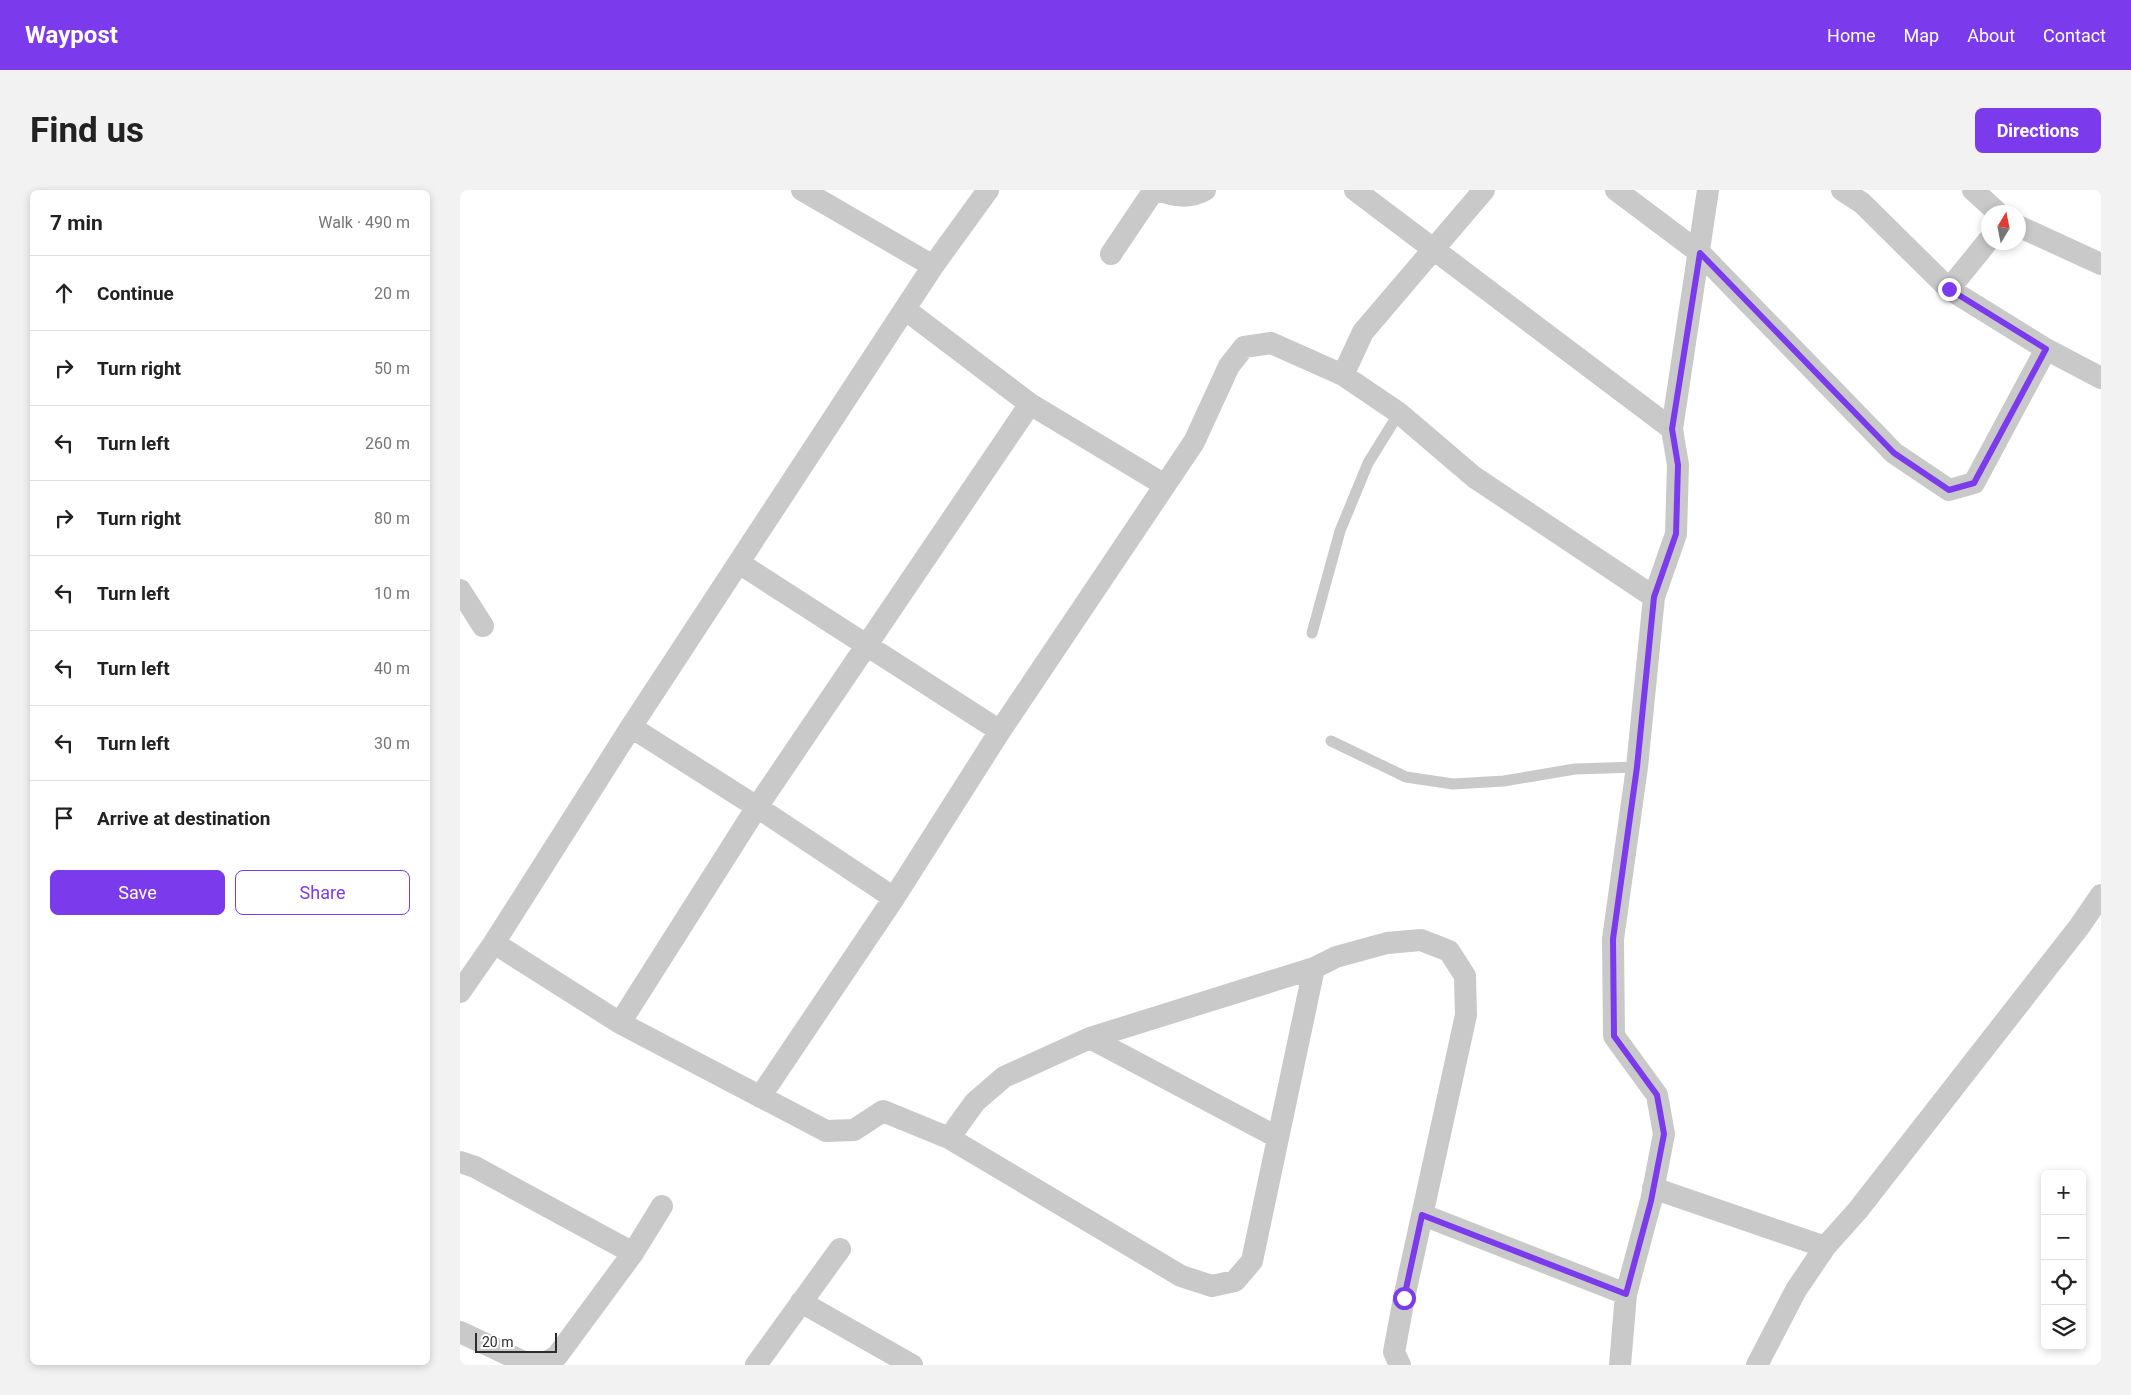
<!DOCTYPE html>
<html lang="en">
<head>
<meta charset="utf-8">
<style>
	body { margin:0; font-family:Roboto,sans-serif; background:#f2f2f2; color:#222 }
	.controls { position:absolute; right:15px; bottom:15px; display:grid; overflow:hidden; border-radius:8px; box-shadow:0 2px 8px #0003 }
	.controls button { width:45px; height:45px; display:grid; place-items:center; padding:0; border:0; border-bottom:1px solid #e0e0e0; background:#fff; color:#222; font:25px sans-serif }
	.compass { position:absolute; left:1521px; top:15px; width:45px; height:45px; border-radius:50%; background:#fff; box-shadow:0 2px 8px #0003; rotate:10deg }
	.scale { position:absolute; left:15px; bottom:12px; width:82px; box-sizing:border-box; padding-left:5px; border:2px solid #2c2c2c; border-top:0; font-size:14px; line-height:18px; white-space:nowrap; color:#2c2c2c; -webkit-text-stroke:4px #fff; paint-order:stroke }
	.stop { position:absolute; width:15px; height:15px; margin:-11px; border:4px solid #7c3aed; border-radius:50%; background:#fff }
	.stop.end { background:#7c3aed; border-color:#fff; box-shadow:0 1px 5px #0008 }
	.list { margin:0; padding:0; list-style:none }
	h2 { display:flex; justify-content:space-between; align-items:center; height:65px; margin:0; padding:0 20px; font-size:21px }
	h2 small { font-size:16px; font-weight:400; color:#767676 }
	.list li { display:grid; grid-template-columns:32px 1fr auto; gap:15px; align-items:center; box-sizing:border-box; height:75px; padding:0 20px; border-top:1px solid #e0e0e0 }
	.list b { display:block; font-size:19px; white-space:nowrap }
	.list em { font-size:16px; font-style:normal; color:#767676 }
	.actions { display:flex; gap:10px; padding:15px 20px }
	.actions a { flex:1; padding:11px 0; border:1px solid #7c3aed; border-radius:8px; text-align:center; font-size:18px; color:#7c3aed }
	.actions .main { background:#7c3aed; color:#fff }
	.icon { flex:none; width:28px; height:28px; fill:none; stroke:currentColor; stroke-width:2; stroke-linecap:round; stroke-linejoin:round }
	.map { position:relative; flex:none; width:1641px; height:1175px; overflow:hidden; border-radius:8px }
	header { display:flex; align-items:center; gap:30px; box-sizing:border-box; height:70px; padding:0 25px; background:#7c3aed; color:#fff }
	header strong { font-size:24px }
	nav { display:flex; gap:28px; margin-inline-start:auto; font-size:18px }
	.intro { display:flex; align-items:center; justify-content:space-between; box-sizing:border-box; height:120px; padding:0 30px }
	h1 { margin:0; font-size:35px }
	.button { padding:12px 22px; border-radius:8px; background:#7c3aed; color:#fff; font-size:18px; font-weight:700 }
	main { display:flex; gap:30px; padding:0 30px }
	aside { flex:1; background:#fff; border-radius:8px; box-shadow:0 2px 8px #0003 }
	.map>svg:first-child { display:block }
</style>
</head>
<body>
<header>
<strong>Waypost</strong>
<nav><a>Home</a><a>Map</a><a>About</a><a>Contact</a></nav>
</header>
<div class="intro"><h1>Find us</h1><a class="button">Directions</a></div>
<main>
<aside>
<h2>7 min<small>Walk · 490 m</small></h2>
<ul class="list">
<li><svg class="icon" aria-label="ahead" viewBox="0 0 24 24"><path d="M12 20V5M6 11l6-6 6 6"/></svg><div><b>Continue</b></div><em>20 m</em></li>
<li><svg class="icon" aria-label="right" viewBox="0 0 24 24"><path d="M7 20v-9h11M14 6l5 5-5 5"/></svg><div><b>Turn right</b></div><em>50 m</em></li>
<li><svg class="icon" aria-label="left" viewBox="0 0 24 24"><path d="M17 20v-9H6M10 6l-5 5 5 5"/></svg><div><b>Turn left</b></div><em>260 m</em></li>
<li><svg class="icon" aria-label="right" viewBox="0 0 24 24"><path d="M7 20v-9h11M14 6l5 5-5 5"/></svg><div><b>Turn right</b></div><em>80 m</em></li>
<li><svg class="icon" aria-label="left" viewBox="0 0 24 24"><path d="M17 20v-9H6M10 6l-5 5 5 5"/></svg><div><b>Turn left</b></div><em>10 m</em></li>
<li><svg class="icon" aria-label="left" viewBox="0 0 24 24"><path d="M17 20v-9H6M10 6l-5 5 5 5"/></svg><div><b>Turn left</b></div><em>40 m</em></li>
<li><svg class="icon" aria-label="left" viewBox="0 0 24 24"><path d="M17 20v-9H6M10 6l-5 5 5 5"/></svg><div><b>Turn left</b></div><em>30 m</em></li>
<li><svg class="icon" aria-label="arrive" viewBox="0 0 24 24"><path d="M6 21V4h12l-3 4 3 4H6"/></svg><div><b>Arrive at destination</b></div></li>
</ul>
<div class="actions"><a class="main">Save</a><a>Share</a></div>
</aside>
<div class="map">
<svg width="1641" height="1175" viewBox="0 0 1641 1175">
	<rect width="100%" height="100%" fill="#fff"/>
	<g fill="none" stroke-linecap="round" stroke-linejoin="round">
		<path stroke="#c9c9c9" stroke-width="11" d="M 852,443 L 880,341 L 908,273 L 939,223
			M 871,551 L 946,587 L 993,594 L 1044,591 L 1115,579 L 1177,577"/>
		<path stroke="#c9c9c9" stroke-width="22" d="M 342,0 L 473,76
			M 698,0 C 714,6 729,9 745,0
			M 895,0 L 1212,239
			M 1156,0 L 1240,63 L 1434,263 L 1489,300 L 1514,293 L 1586,159
			M 1382,0 L 1402,13 L 1489,99 L 1586,159 L 1641,188
			M 1513,0 L 1537,22
			M 1558,36 L 1641,74
			M 651,64 L 694,0
			M 1489,99 L 1528,51
			M 446,120 L 570,214 L 703,294
			M 883,185 L 903,142 L 1024,0
			M 279,373 L 540,541
			M 0,400 L 23,436
			M 171,537 L 297,617 L 434,708
			M 34,753 L 160,833 L 366,941 L 394,940 L 423,921 L 489,948 L 721,1086 L 752,1096 L 775,1091 L 792,1071 L 854,778
			M 0,802 L 34,753 L 171,537 L 473,76 L 528,0
			M 160,833 L 297,617 L 570,214
			M 630,848 L 817,947
			M 300,907 L 434,708 L 540,541 L 734,252 L 769,176 L 784,157 L 811,153 L 883,185 L 939,223 L 1014,287 L 1194,407
			M 489,948 L 515,912 L 544,887 L 630,848 L 854,778 L 876,767 L 927,753 L 961,750 L 989,761 L 1005,786 L 1006,825 L 944,1108 L 934,1162 L 940,1175
			M 0,972 L 15,977 L 173,1063
			M 1193,998 L 1365,1057
			M 963,1025 L 1166,1104
			M 341,1112 L 452,1175
			M 0,1142 L 66,1173 L 83,1174 L 97,1166 L 173,1063 L 202,1016
			M 296,1175 L 380,1059
			M 1160,1175 L 1166,1104 L 1191,1011 L 1204,944 L 1197,905 L 1154,846 L 1153,749 L 1177,577 L 1194,407 L 1216,344 L 1218,275 L 1212,239 L 1248,0
			M 1297,1175 L 1336,1100 L 1365,1057 L 1398,1020 L 1619,737 L 1641,705"/>
	</g>
	<g fill="none" stroke-linecap="round" stroke-linejoin="round">
		<path stroke="#7c3aed" stroke-width="6" d="M 944,1108 L 962,1025 L 1166,1104 L 1191,1011 L 1204,944 L 1197,905 L 1154,846 L 1153,749 L 1177,577 L 1194,407 L 1216,344 L 1218,275 L 1212,239 L 1240,63 L 1434,263 L 1489,300 L 1514,293 L 1586,159 L 1489,99"/>
	</g>
</svg>
<div class="controls">
<button>+</button>
<button>−</button>
<button><svg class="icon" aria-label="locate" viewBox="0 0 24 24"><circle cx="12" cy="12" r="6"/><path d="M12 2v4M12 18v4M2 12h4M18 12h4"/></svg></button>
<button><svg class="icon" aria-label="layers" viewBox="0 0 24 24"><path d="M12 4l9 5-9 5-9-5zM3 14l9 5 9-5"/></svg></button>
</div>
<svg class="compass" viewBox="-18 -18 36 36"><path d="M0-13l5 13h-10z" fill="#e53935"/><path d="M0 13l5-13h-10z" fill="#767676"/></svg>
<div class="scale">20 m</div>
<div class="stop" style="left:944px;top:1108px"></div>
<div class="stop end" style="left:1489px;top:99px"></div>
</div>
</main>
</body>
</html>
